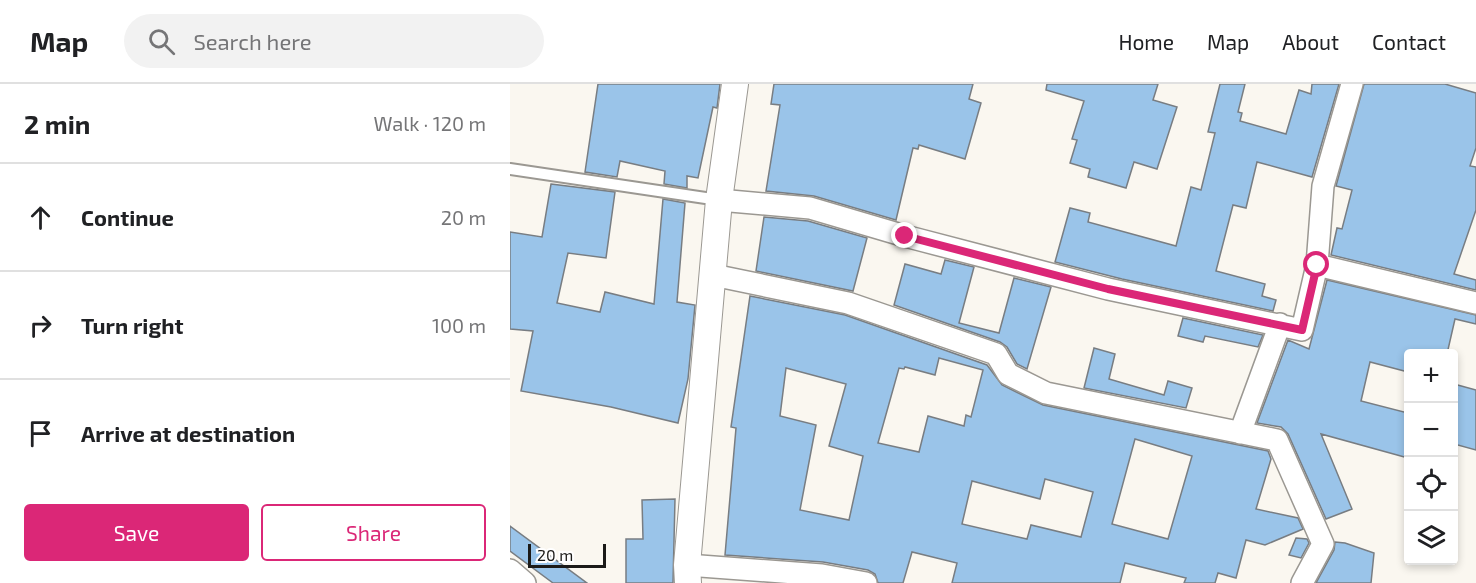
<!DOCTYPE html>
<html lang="en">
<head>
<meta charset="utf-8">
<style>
	body { margin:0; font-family:"Exo 2",sans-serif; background:#f2f2f2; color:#202124 }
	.controls { position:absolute; right:18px; bottom:18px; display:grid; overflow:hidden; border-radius:6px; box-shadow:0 3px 9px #0003 }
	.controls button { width:54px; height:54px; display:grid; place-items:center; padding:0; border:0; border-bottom:2px solid #e0e0e0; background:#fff; color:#202124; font:30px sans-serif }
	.scale { position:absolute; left:18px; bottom:15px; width:78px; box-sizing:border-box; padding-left:6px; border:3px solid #1b1a18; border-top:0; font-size:16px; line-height:21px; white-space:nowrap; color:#1b1a18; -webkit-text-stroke:4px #fff; paint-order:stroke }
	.stop { position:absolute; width:18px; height:18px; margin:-14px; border:4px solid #db2777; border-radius:50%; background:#fff }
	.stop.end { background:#db2777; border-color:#fff; box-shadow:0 2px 6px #0008 }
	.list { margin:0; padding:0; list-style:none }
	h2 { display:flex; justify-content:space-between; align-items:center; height:78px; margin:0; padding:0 24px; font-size:26px }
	h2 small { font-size:20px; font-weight:400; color:#757577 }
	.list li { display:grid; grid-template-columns:39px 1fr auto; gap:18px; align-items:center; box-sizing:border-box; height:108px; padding:0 24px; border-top:2px solid #e0e0e0 }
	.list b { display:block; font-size:22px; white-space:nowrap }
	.list em { font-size:20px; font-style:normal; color:#757577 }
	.actions { display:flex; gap:12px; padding:18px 24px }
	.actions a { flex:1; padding:14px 0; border:2px solid #db2777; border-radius:6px; text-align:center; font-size:21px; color:#db2777 }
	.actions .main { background:#db2777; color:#fff }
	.icon { flex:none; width:33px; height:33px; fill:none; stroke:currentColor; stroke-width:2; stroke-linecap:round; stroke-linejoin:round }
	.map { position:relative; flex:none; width:966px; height:499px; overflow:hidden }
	header { display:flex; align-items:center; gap:36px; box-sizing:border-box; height:84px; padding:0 30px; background:#fff; border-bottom:2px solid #e0e0e0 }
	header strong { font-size:28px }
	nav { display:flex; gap:33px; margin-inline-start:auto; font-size:21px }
	.search { width:420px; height:54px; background:#f2f2f2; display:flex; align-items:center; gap:15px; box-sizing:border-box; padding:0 21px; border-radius:33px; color:#757577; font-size:22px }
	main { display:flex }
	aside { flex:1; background:#fff }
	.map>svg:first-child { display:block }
</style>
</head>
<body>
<header>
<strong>Map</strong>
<div class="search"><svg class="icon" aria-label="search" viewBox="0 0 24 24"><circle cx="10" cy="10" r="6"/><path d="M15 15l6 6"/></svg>Search here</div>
<nav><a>Home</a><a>Map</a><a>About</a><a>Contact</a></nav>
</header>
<main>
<aside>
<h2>2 min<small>Walk · 120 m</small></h2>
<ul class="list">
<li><svg class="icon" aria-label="ahead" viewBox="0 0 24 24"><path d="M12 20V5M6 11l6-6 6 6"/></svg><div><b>Continue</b></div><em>20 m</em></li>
<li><svg class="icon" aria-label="right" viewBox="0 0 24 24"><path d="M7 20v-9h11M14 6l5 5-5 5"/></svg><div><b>Turn right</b></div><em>100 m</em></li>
<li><svg class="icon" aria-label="arrive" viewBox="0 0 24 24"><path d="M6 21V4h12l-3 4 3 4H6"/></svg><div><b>Arrive at destination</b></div></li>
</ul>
<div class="actions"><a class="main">Save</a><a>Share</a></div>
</aside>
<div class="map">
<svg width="966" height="499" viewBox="0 0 966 499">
	<rect width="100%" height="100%" fill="#faf7f0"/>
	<path fill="#9ac4e9" stroke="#787d82" stroke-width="1.5" fill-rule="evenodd" d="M 88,0 L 210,0 L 207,24 L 203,23 L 188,94 L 177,92 L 177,104 L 154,100 L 155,87 L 110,77 L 107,93 L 75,88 Z
		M 264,0 L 463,0 L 459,15 L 471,19 L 455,75 L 409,61 L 408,65 L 403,64 L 386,136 L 304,112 L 256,107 L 270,21 L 261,20 Z
		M 537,0 L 648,0 L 643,16 L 667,23 L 647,85 L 624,78 L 616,104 L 578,93 L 580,85 L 560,79 L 567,56 L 562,55 L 574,17 L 536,6 Z
		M 710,0 L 735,0 L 728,28 L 732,29 L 730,37 L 776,50 L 789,6 L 801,10 L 802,0 L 829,0 L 802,93 L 747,78 L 736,124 L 723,121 L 706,187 L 755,200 L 752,212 L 766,216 L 763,227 L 612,195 L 545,178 L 560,124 L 580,129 L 578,138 L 666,162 L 681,103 L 691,106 L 705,49 L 698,48 Z
		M 854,0 L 935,0 L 966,9 L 966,64 L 960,82 L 966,83 L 966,126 L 944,190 L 966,196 L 966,206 L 821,171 L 827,144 L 832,145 L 842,106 L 826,102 Z
		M 41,100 L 105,108 L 96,174 L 58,169 L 47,219 L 90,228 L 95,208 L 144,220 L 153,115 L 175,119 L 167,218 L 185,221 L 178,295 L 168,339 L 101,323 L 11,307 L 23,247 L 0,245 L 0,148 L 32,153 Z
		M 254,133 L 298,137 L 357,154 L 343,207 L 246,187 Z
		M 435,176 L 464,183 L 449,239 L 489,249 L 504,194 L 541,203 L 517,285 L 507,280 L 497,263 L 490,258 L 384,221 L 395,180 L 431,190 Z
		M 817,196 L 966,231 L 966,240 L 945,235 L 937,270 L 898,270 L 898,288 L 860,278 L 851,317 L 898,329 L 898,374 L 811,350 L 842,425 L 816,435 L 778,350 L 771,343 L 747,339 L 778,256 L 799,265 Z
		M 240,212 L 335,231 L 477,281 L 492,301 L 533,321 L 758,367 L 761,375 L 746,425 L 788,434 L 793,445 L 755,461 L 736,456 L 726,494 L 708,489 L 705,499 L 674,499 L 676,494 L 615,479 L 610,499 L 442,499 L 447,479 L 402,468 L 393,499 L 368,499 L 365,490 L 358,486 L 313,478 L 215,471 L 226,344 L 221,343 ZM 429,274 L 473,286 L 461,333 L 456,331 L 454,342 L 418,332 L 409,368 L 368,359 L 389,284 L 394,285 L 395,283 L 425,291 ZM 276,284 L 336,300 L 319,362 L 353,372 L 339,436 L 290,426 L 306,341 L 270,332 ZM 625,355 L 682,372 L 658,455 L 602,440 ZM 535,395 L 583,408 L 571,453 L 521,441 L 517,455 L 452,440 L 462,397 L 530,415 Z
		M 673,234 L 753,251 L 748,263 L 695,252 L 693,258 L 668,252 Z
		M 584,264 L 605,270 L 599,295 L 654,311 L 658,297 L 682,304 L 676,324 L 574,304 Z
		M 944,300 L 966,306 L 966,366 L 944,360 Z
		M 165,415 L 163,499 L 116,499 L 116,455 L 133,455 L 132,416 Z
		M 0,442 L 77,499 L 43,499 L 0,467 Z
		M 786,454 L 797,455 L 799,459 L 791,474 L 779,471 Z
		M 825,458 L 835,459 L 864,469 L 861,499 L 806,499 L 824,466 Z"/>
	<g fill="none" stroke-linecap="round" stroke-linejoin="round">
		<g stroke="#9b9892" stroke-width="14">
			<path id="service" d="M 0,85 L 209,116"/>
		</g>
		<g stroke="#9b9892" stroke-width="24">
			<path id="minor" d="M 209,116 L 300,124 L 395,152 L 598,205 L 792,246 L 807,181 L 813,102 L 842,0
				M 807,181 L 966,219
				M 203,191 L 338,219 L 486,270 L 498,290 L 536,309 L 767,356 L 813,460 L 792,499
				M 730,349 L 770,240
				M 177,481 L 312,491 L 356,499
				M 0,486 L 15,499"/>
		</g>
		<g stroke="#9b9892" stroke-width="28">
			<path id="tertiary" d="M 178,499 L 177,481 L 209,116 L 225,0"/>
		</g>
		<use href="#service" stroke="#fff" stroke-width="10"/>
		<use href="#minor" stroke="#fff" stroke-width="21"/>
		<use href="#tertiary" stroke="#fff" stroke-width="26"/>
	</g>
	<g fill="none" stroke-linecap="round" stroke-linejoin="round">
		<path stroke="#db2777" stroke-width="8" d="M 395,152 L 598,205 L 792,246 L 807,181"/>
	</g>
</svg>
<div class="controls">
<button>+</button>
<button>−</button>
<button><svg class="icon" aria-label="locate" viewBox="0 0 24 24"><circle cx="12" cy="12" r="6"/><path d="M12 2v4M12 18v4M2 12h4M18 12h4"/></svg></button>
<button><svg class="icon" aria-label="layers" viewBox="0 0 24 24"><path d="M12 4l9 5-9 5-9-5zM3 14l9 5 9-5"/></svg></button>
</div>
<div class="scale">20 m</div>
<div class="stop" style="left:807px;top:181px"></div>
<div class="stop end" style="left:395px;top:152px"></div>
</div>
</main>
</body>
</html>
